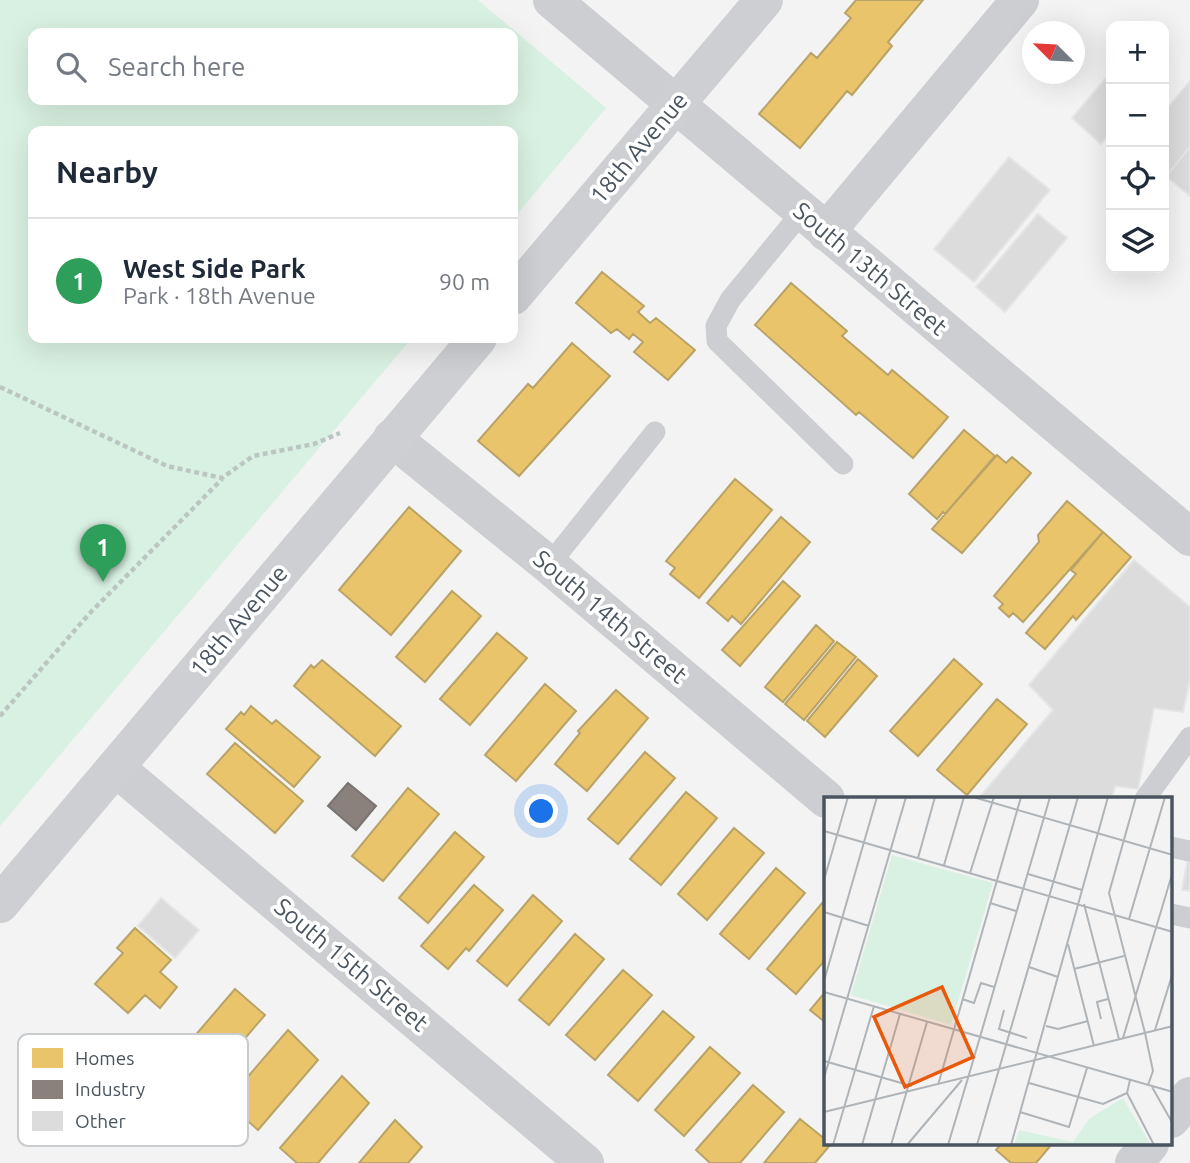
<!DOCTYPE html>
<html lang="en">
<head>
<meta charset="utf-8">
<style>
	body { margin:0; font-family:Ubuntu,sans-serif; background:#f6f6f7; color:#1f2937 }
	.controls { position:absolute; right:21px; top:21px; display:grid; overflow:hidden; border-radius:14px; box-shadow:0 7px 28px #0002 }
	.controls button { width:63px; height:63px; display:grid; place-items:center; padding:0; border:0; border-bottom:2px solid #e0e1e3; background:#fff; color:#1f2937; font:35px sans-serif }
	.compass { position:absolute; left:1022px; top:21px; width:63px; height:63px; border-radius:50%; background:#fff; box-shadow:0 7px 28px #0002; rotate:294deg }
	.you { position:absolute; left:542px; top:812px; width:24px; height:24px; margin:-18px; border:5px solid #fff; border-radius:50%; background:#1a73e8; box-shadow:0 0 0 10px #1a73e833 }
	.badge { display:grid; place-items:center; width:46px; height:46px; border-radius:50%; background:#d93025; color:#fff; font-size:23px; font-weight:700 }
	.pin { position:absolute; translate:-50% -58px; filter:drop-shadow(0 2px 4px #0008) }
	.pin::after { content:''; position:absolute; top:37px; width:24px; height:21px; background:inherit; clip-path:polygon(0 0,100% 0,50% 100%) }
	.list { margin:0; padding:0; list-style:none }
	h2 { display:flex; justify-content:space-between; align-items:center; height:91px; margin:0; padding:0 28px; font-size:30px }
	h2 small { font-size:23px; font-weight:400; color:#747a83 }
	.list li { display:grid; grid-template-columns:46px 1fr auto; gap:21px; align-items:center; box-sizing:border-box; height:126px; padding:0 28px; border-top:2px solid #e0e1e3 }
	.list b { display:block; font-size:26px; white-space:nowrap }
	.list p { margin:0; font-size:23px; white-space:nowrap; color:#747a83 }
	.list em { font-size:23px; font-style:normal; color:#747a83 }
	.icon { flex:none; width:38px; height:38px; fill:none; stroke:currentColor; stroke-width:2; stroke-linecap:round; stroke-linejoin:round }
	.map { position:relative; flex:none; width:1190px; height:1163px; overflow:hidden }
	.search { position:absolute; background:#fff; box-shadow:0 7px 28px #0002; left:28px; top:28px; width:490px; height:77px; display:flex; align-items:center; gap:18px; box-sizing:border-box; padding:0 24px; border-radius:14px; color:#747a83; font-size:26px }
	.panel { position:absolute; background:#fff; box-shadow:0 7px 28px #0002; left:28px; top:126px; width:490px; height:217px; border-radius:14px }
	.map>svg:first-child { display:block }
</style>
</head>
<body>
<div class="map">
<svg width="1190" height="1163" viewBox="0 0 1190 1163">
	<rect width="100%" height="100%" fill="#f3f3f3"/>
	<path fill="#d9f1e2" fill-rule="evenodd" d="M 0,0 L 478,0 L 606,108 L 513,219 L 513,131 L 33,131 L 33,338 L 412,338 L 0,826 ZM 33,33 L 513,33 L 513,100 L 33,100 Z"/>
	<path fill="#e9c46a" stroke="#b9a367" stroke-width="2" d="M 856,0 L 923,0 L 888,42 L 892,46 L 852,95 L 847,91 L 800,148 L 759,114 L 811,53 L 817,58 L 851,18 L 845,13 Z
		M 602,272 L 644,306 L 638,312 L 650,323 L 656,318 L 695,350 L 668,380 L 634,352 L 643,342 L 633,334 L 629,339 L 617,329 L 611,333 L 576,303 Z
		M 791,283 L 847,331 L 842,336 L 888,375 L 892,370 L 948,417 L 913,458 L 859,412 L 856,415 L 755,325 Z
		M 572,343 L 610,376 L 519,476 L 478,441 L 528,384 L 533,388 Z
		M 964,430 L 995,456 L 945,514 L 943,512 L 937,519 L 909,494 Z
		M 997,455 L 1006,463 L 1012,457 L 1031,473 L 962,553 L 932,529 Z
		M 735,479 L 772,510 L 699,598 L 670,574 L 675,568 L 666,561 Z
		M 1067,501 L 1103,532 L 1023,622 L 1013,613 L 1009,617 L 999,608 L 1003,604 L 994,596 L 1039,542 L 1038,535 Z
		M 409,507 L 461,551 L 391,635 L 339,590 Z
		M 781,517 L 810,542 L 741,624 L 732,616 L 728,621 L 707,603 Z
		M 1103,532 L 1131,557 L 1076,620 L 1073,616 L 1045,649 L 1026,633 L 1076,574 L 1071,570 Z
		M 783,581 L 800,596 L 740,666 L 722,650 Z
		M 452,591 L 481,616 L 425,682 L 396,657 Z
		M 816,625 L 834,641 L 783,702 L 765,687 Z
		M 497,633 L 527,658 L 470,725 L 440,699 Z
		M 837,642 L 856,657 L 804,720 L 785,704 Z
		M 858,659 L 877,676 L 825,737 L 807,721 Z
		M 954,659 L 982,684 L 918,756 L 890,731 Z
		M 322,660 L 401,726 L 375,756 L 294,686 L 311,665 L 314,668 Z
		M 545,684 L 576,711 L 516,781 L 485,755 Z
		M 616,690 L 648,718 L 587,791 L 555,764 L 580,733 L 578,731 Z
		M 997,699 L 1027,724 L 967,795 L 937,770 Z
		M 251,706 L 272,724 L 276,720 L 320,757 L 294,787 L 226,729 L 241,712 L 244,715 Z
		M 235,743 L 303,801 L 275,833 L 207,774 Z
		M 645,752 L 675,778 L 618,844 L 588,819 Z
		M 408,788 L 439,814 L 383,881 L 352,856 Z
		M 686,792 L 717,818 L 661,885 L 630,859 Z
		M 734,828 L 764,853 L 707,920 L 678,894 Z
		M 455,832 L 484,857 L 428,923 L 399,898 Z
		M 776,868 L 805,893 L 749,959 L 720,934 Z
		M 474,885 L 503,910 L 469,951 L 466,948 L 448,969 L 421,946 Z
		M 533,895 L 562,921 L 507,986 L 477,961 Z
		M 822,903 L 826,906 L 826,959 L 796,994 L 767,969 Z
		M 135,928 L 171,960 L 160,972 L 177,987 L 160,1008 L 145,995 L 128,1013 L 95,984 L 123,953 L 117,948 Z
		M 575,934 L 604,959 L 549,1025 L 519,1000 Z
		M 623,970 L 652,995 L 595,1060 L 566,1035 Z
		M 235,989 L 265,1015 L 205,1085 L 175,1059 Z
		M 826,991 L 826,1023 L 810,1010 Z
		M 663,1011 L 694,1037 L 638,1101 L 608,1075 Z
		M 288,1030 L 318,1060 L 258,1130 L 226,1102 Z
		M 710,1047 L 740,1073 L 684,1136 L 655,1110 Z
		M 342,1076 L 369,1103 L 318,1163 L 297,1163 L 280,1148 Z
		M 753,1085 L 784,1112 L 740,1163 L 710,1163 L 696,1150 Z
		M 800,1119 L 826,1140 L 826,1144 L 831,1144 L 815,1163 L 764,1163 Z
		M 395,1120 L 422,1147 L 408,1163 L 359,1163 Z
		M 1001,1144 L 1052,1144 L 1036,1163 L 1011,1163 L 996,1150 Z"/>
	<path fill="#8a817c" stroke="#777473" stroke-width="2" d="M 348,783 L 376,806 L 356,830 L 328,806 Z"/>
	<path fill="#dcdcdd" stroke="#e4e5e6" stroke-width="2" d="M 1111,72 L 1111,132 L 1101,144 L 1072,118 Z
		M 1190,81 L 1190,147 L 1164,179 L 1164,112 Z
		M 1190,147 L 1190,196 L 1166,176 Z
		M 1009,157 L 1050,190 L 974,282 L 934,249 Z
		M 1038,214 L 1067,238 L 1005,312 L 976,287 Z
		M 1134,560 L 1190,607 L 1190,679 L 1183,712 L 1154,708 L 1138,789 L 1115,786 L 1112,799 L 978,799 L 1053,710 L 1029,685 Z
		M 1190,848 L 1190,891 L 1182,890 Z
		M 161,898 L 199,930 L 175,958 L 138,926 Z"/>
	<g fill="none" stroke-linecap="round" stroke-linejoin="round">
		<path stroke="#bbc6c3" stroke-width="4.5" stroke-dasharray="5 3.5" stroke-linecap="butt" d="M 0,387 L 167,466 L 222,478 L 253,456 L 314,444 L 340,433
			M 0,716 L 89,614 L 222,479"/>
		<path stroke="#ccced1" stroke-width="21" d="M 802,212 L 730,300 L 716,326 L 717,341 L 843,464
			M 549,565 L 655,432
			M 1145,799 L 1190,737
			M 1171,847 L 1189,851
			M 1171,914 L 1190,918"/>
		<path stroke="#ccced1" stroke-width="38" d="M 552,0 L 1190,537
			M 826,232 L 1020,0
			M 392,438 L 549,565 L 826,799
			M 116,768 L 585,1163
			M 1171,1119 L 1190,1096
			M 1134,1163 L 1150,1144"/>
		<path stroke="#cdcfd2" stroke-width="38" d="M 513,296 L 764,0
			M 0,904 L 478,338"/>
	</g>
	<g text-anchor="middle" stroke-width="7" stroke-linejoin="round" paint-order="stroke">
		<g font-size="24" fill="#4a555f" stroke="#fff">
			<text transform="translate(639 148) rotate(-50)" y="8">18th Avenue</text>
			<text transform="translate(870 269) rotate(40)" y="8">South 13th Street</text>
			<text transform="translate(610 617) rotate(40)" y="8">South 14th Street</text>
			<text transform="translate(239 621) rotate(-50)" y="8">18th Avenue</text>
			<text transform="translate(351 965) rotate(40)" y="8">South 15th Street</text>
		</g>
	</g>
	<g transform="translate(824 797)">
		<rect width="348" height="348" fill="#f3f3f3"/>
		<path d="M 68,58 L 169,86 L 127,228 L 27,198 ZM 299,301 L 327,348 L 190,348 L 195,333 L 249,345 L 266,321 Z" fill="#d9f1e2"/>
		<path fill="none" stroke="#afb4b8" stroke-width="2" d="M 149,0 L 349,58M 312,0 L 285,96 L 321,236M 0,34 L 349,135M 94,61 L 111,0M 120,68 L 140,0M 146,76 L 170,0M 204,77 L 258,93M 0,83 L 24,0M 166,106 L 192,114M 260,107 L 295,242M 0,115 L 45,129M 305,122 L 341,0M 244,147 L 270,249M 205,170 L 234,180M 250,172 L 300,159M 0,184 L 53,0M 0,195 L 349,295M 138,202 L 150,206 L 157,186 L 170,190M 180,213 L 175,232 L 203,241M 277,222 L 273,205 L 284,202M 222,229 L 234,232 L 264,224M 331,233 L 349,175M 321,236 L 329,274 L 324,288M 156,240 L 226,0M 299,241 L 349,74M 0,264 L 88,289M 0,281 L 82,0M 144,281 L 156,240M 306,283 L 303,296 L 330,348M 205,286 L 279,307 L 303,296M 114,288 L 197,0M 328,290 L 349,327M 0,315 L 349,229M 196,315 L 245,330 L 263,271M 9,348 L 50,209M 38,348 L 76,217M 67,348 L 103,225M 83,348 L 138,283M 124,348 L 144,281M 153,348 L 254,0M 187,348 L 284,0"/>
		<path fill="#e8590c" fill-opacity="0.15" stroke="#e8590c" stroke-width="3.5" d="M 118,190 L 149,260 L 81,290 L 50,220 Z"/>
		<rect width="348" height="348" fill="none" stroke="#4a555f" stroke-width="3.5"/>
	</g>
	<rect x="18" y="1034" width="230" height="112" rx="10" fill="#fff" stroke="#c9cccf" stroke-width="2"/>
	<rect x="32" y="1048" width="31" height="20" fill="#e9c46a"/>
	<rect x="32" y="1080" width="31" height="19" fill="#8a817c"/>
	<rect x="32" y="1111" width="31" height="20" fill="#dcdcdd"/>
	<g font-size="19" fill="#4a555f">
		<text x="75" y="1065">Homes</text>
		<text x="75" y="1096">Industry</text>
		<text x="75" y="1128">Other</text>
	</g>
</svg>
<div class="controls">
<button>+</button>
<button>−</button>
<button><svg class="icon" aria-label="locate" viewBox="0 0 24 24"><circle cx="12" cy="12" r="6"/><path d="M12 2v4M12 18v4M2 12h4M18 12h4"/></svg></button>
<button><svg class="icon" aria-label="layers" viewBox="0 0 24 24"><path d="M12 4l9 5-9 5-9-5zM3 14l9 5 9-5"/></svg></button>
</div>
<svg class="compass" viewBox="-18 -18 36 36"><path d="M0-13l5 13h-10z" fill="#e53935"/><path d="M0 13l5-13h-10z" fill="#747a83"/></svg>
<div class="you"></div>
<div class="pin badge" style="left:103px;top:582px;background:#2e9e5b">1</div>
<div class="search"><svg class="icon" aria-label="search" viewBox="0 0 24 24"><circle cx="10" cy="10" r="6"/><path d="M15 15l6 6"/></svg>Search here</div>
<section class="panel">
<h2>Nearby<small></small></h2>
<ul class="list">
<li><span class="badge" style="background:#2e9e5b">1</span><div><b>West Side Park</b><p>Park · 18th Avenue</p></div><em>90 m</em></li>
</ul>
</section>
</div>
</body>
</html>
